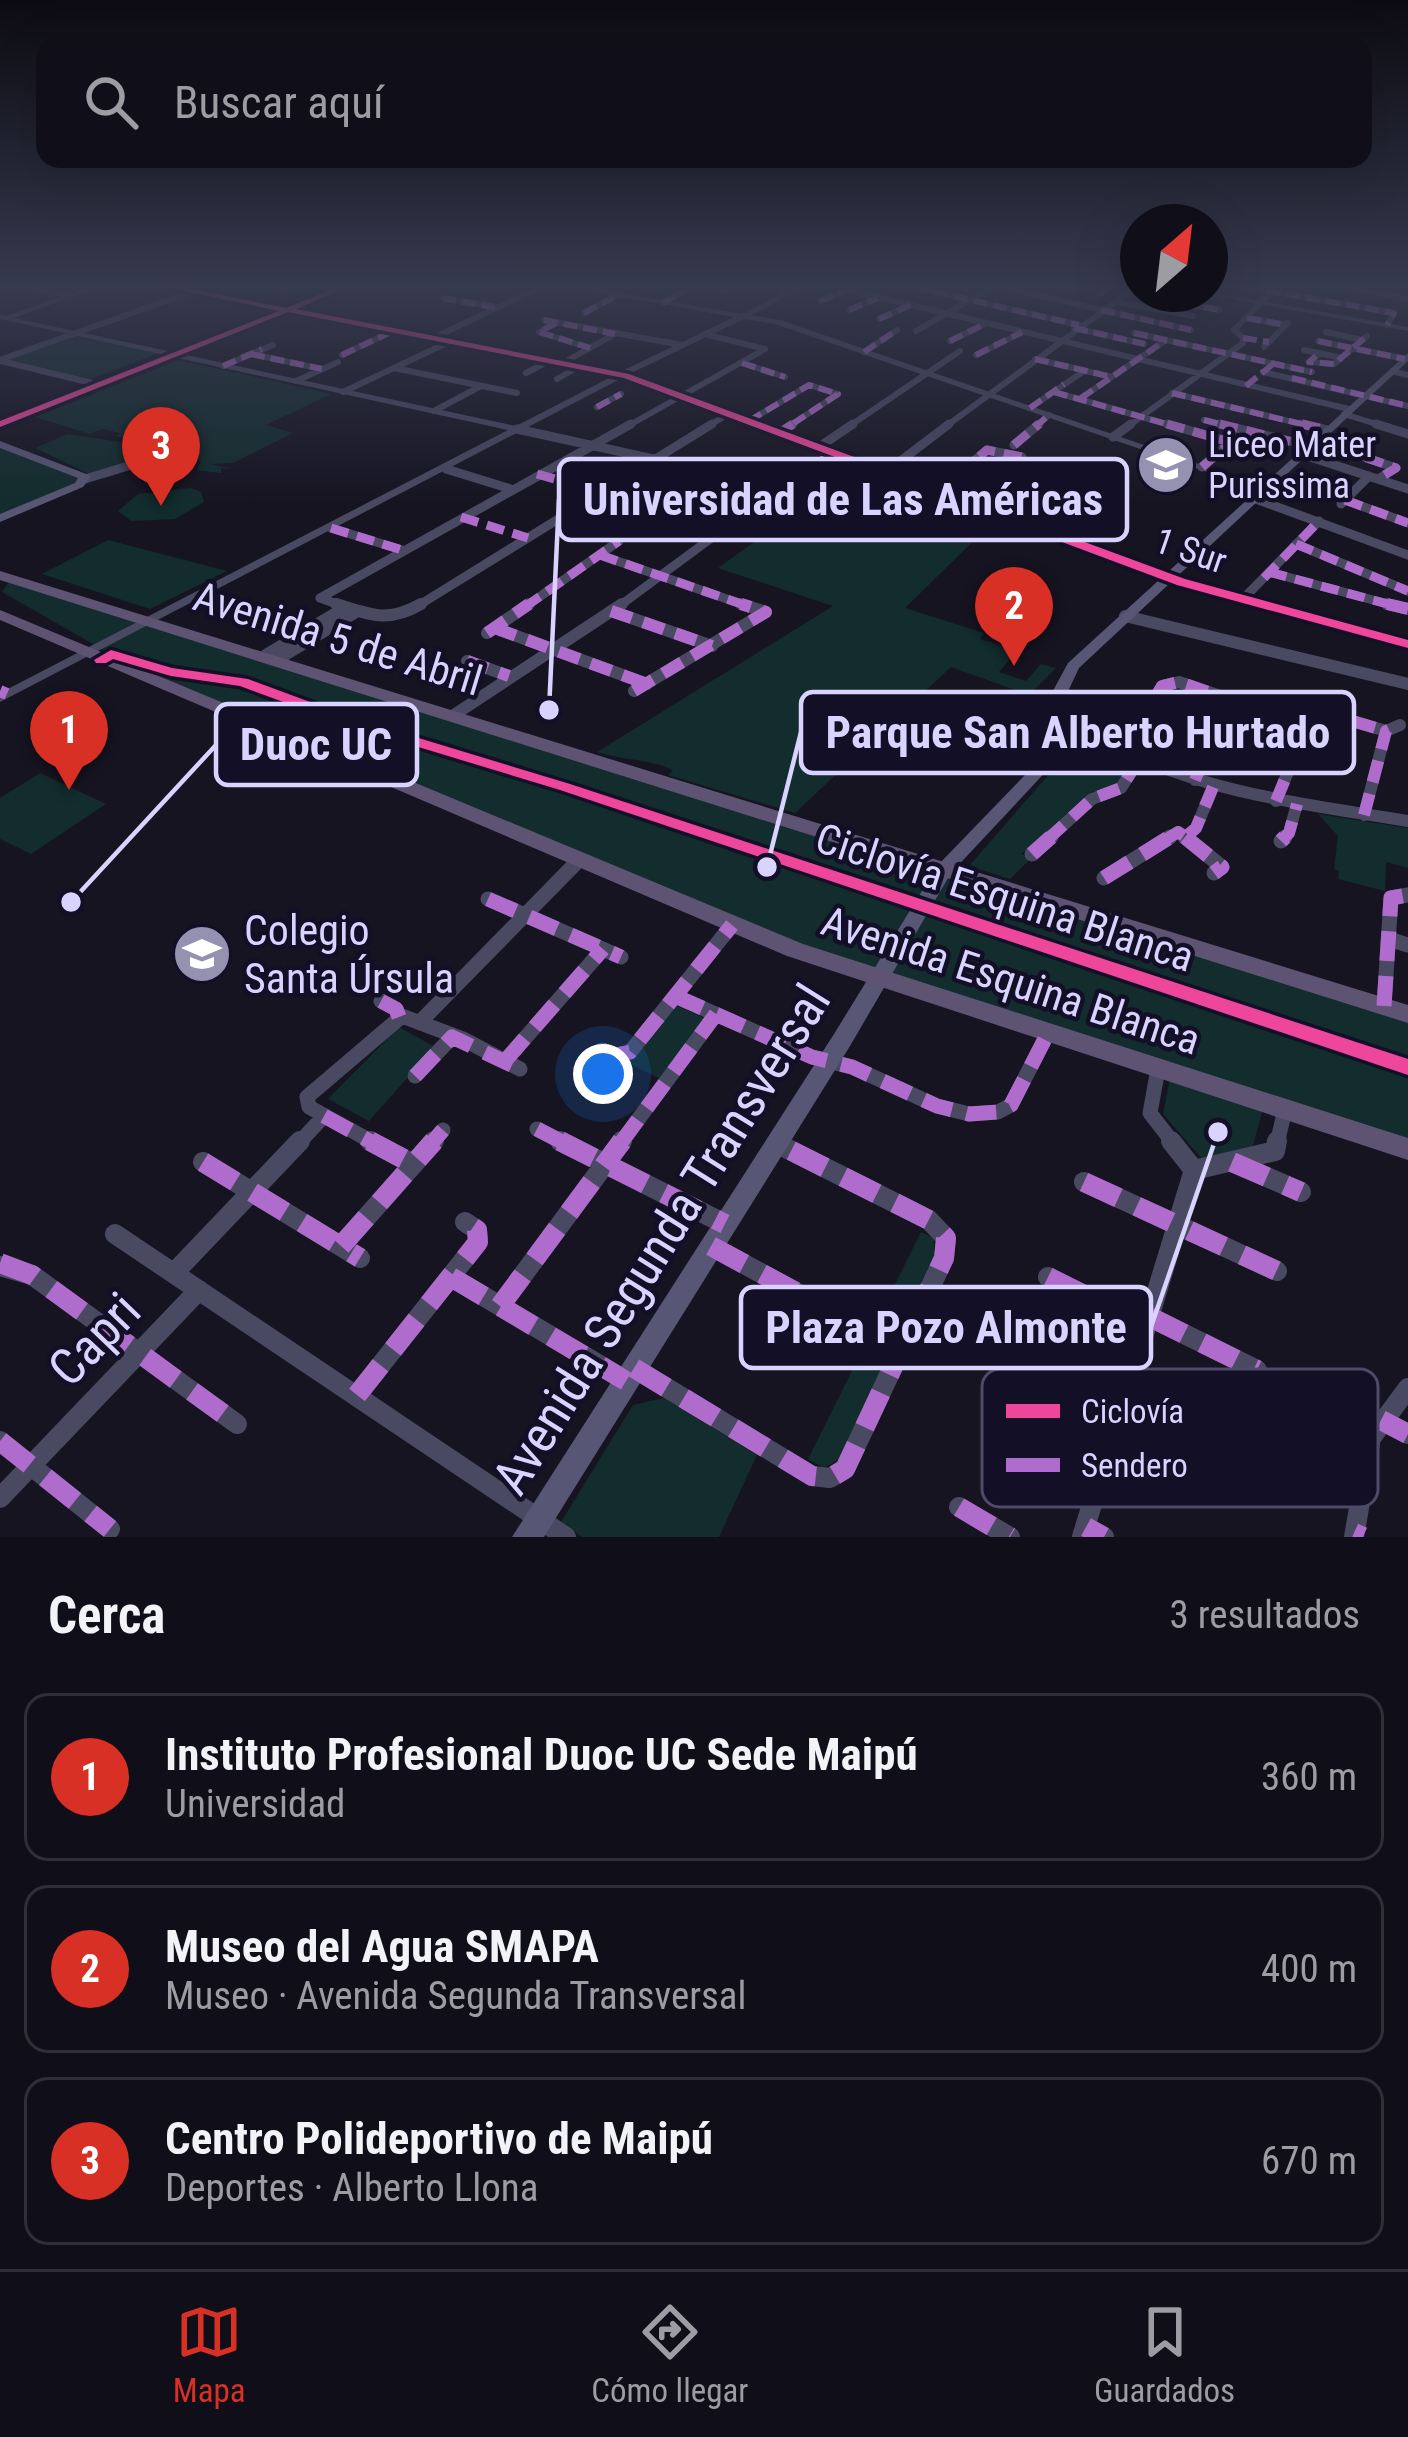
<!DOCTYPE html>
<html lang="es">
<head>
<meta charset="utf-8">
<style>
	body { margin:0; font-family:"Roboto Condensed",sans-serif; background:#1e1d26; color:#f1f3f6 }
	.compass { position:absolute; left:1120px; top:204px; width:108px; height:108px; border-radius:50%; background:#100f19; box-shadow:0 12px 48px #0002; rotate:28deg }
	.you { position:absolute; left:603px; top:1074px; width:42px; height:42px; margin:-30px; border:9px solid #fff; border-radius:50%; background:#1a73e8; box-shadow:0 0 0 18px #1a73e833 }
	.badge { display:grid; place-items:center; width:78px; height:78px; border-radius:50%; background:#d93025; color:#fff; font-size:39px; font-weight:700 }
	.pin { position:absolute; translate:-50% -99px; filter:drop-shadow(0 3px 6px #0008) }
	.pin::after { content:''; position:absolute; top:63px; width:42px; height:36px; background:inherit; clip-path:polygon(0 0,100% 0,50% 100%) }
	.list { margin:0; padding:0; list-style:none }
	h2 { display:flex; justify-content:space-between; align-items:center; height:156px; margin:0; padding:0 48px; font-size:51px }
	h2 small { font-size:39px; font-weight:400; color:#9c9ca2 }
	.list li { display:grid; grid-template-columns:78px 1fr auto; gap:36px; align-items:center; box-sizing:border-box; height:168px; margin:0 24px 24px; padding:0 24px; border:3px solid #302f38; border-radius:24px }
	.list b { display:block; font-size:45px; white-space:nowrap }
	.list p { margin:0; font-size:39px; white-space:nowrap; color:#9c9ca2 }
	.list em { font-size:39px; font-style:normal; color:#9c9ca2 }
	.icon { flex:none; width:66px; height:66px; fill:none; stroke:currentColor; stroke-width:2; stroke-linecap:round; stroke-linejoin:round }
	.map { position:relative; flex:none; width:1408px; height:1537px; overflow:hidden }
	.search { position:absolute; background:#100f19; box-shadow:0 12px 48px #0002; left:36px; right:36px; top:36px; height:132px; display:flex; align-items:center; gap:30px; box-sizing:border-box; padding:0 42px; border-radius:24px; color:#9c9ca2; font-size:45px }
	.sheet { height:732px; background:#100f19 }
	nav { display:flex; justify-content:space-around; align-items:center; box-sizing:border-box; height:168px; border-top:3px solid #302f38; background:#100f19; font-size:33px; color:#9c9ca2 }
	nav a { display:grid; justify-items:center; gap:6px }
	nav .on { color:#d93025 }
	.map>svg:first-child { display:block }
</style>
</head>
<body>
<div class="map">
<svg width="1408" height="1537" viewBox="0 0 1408 1537">
	<rect width="100%" height="100%" fill="#161421"/>
	<path fill="#132c2d" d="M 75,336 L 158,353 L 88,380 L 6,360 Z
		M 178,360 L 331,394 L 266,425 L 293,433 L 233,463 L 210,464 L 233,469 L 221,468 L 221,473 L 197,470 L 201,461 L 175,451 L 177,448 L 115,436 L 120,433 L 102,429 L 90,434 L 35,417 Z
		M 68,434 L 132,444 L 156,455 L 91,475 L 35,448 Z
		M 0,448 L 79,477 L 75,484 L 0,515 Z
		M 860,465 L 997,518 L 905,608 L 984,633 L 980,639 L 1018,650 L 999,672 L 1026,681 L 1041,664 L 1056,668 L 1029,695 L 951,667 L 795,813 L 668,775 L 673,770 C 647,758 624,761 597,752 L 833,606 L 718,568 Z
		M 191,488 L 201,492 L 204,502 L 175,519 L 131,521 L 118,511 L 138,494 Z
		M 108,540 L 227,571 L 150,609 L 42,574 Z
		M 9,582 L 1408,1018 L 1408,1141 L 796,943 L 133,667 L 2,592 Z
		M 1104,754 L 1129,763 L 1117,787 L 1092,792 L 1021,854 L 1031,858 L 1010,879 L 969,866 L 1049,774 L 1064,775 L 1102,761 Z
		M 40,773 L 106,804 L 31,854 L 0,839 L 0,798 Z
		M 1318,814 L 1408,828 L 1408,868 L 1386,862 L 1385,891 L 1338,879 L 1339,871 L 1334,869 L 1338,836 Z
		M 673,1004 L 706,1019 L 661,1079 L 627,1063 Z
		M 399,1027 L 435,1047 L 369,1121 L 328,1099 Z
		M 1170,1078 L 1263,1109 L 1252,1149 L 1203,1160 L 1163,1114 Z
		M 921,1232 L 934,1238 L 934,1255 L 841,1458 L 824,1468 L 808,1459 Z
		M 664,1398 L 757,1455 L 719,1537 L 582,1537 L 561,1522 L 633,1405 Z"/>
	<g fill="none" stroke-linecap="round" stroke-linejoin="round">
		<path stroke="#4a4962" stroke-width="6" d="M 28,287 L 70,296
			M 275,287 L 297,288
			M 776,287 L 795,291
			M 835,287 L 1349,409
			M 915,287 L 1079,325
			M 1001,287 L 1191,330
			M 1247,287 L 1394,313 L 1387,325
			M 1348,287 L 1408,299
			M 721,292 L 731,287
			M 1100,294 L 1109,287
			M 442,298 L 497,307
			M 1164,300 L 1220,310
			M 820,301 L 845,291
			M 1116,302 L 1193,316
			M 663,303 L 691,287
			M 849,310 L 877,298
			M 584,313 L 618,295
			M 1247,318 L 1286,325
			M 879,319 L 909,306
			M 544,320 L 682,345
			M 555,323 L 539,332 L 590,348
			M 1074,328 L 1144,344
			M 916,331 L 993,287
			M 1326,332 L 1362,340
			M 1134,333 L 1312,372
			M 705,334 L 765,349
			M 1243,338 L 1234,330 L 1275,288
			M 431,339 L 541,287
			M 950,341 L 984,324
			M 1318,341 L 1405,359
			M 1264,347 L 1288,323
			M 1304,350 L 1342,358
			M 864,352 L 897,330
			M 1320,353 L 1309,362 L 1334,364 L 1367,336
			M 251,354 L 322,369
			M 342,355 L 393,331
			M 976,355 L 1021,333
			M 1035,359 L 1112,377
			M 0,360 L 205,287
			M 1,361 L 92,383
			M 742,363 L 785,377
			M 561,364 L 615,334
			M 223,366 L 273,345
			M 394,368 L 517,393
			M 1392,371 L 1408,375
			M 1263,372 L 1408,406
			M 526,373 L 547,362
			M 557,379 L 578,367
			M 296,381 L 338,362
			M 343,392 L 449,342
			M 1054,392 L 1177,427
			M 1172,393 L 1314,427
			M 1081,398 L 1166,340
			M 597,407 L 621,394
			M 1030,408 L 1084,371
			M 434,411 L 481,386
			M 1344,414 L 1386,427
			M 1204,420 L 1232,427
			M 749,421 L 809,385 L 838,394 L 788,427
			M 626,427 L 765,349
			M 707,427 L 728,414
			M 848,427 L 960,351
			M 945,427 L 1136,287
			M 1035,427 L 1049,415
			M 1127,427 L 1243,343 L 1243,338"/>
		<path stroke="#4a4962" stroke-width="9" d="M 1167,424 L 1230,442
			M 1220,424 L 1309,446
			M 1302,424 L 1327,430
			M 1376,424 L 1408,434
			M 517,429 L 814,494
			M 779,433 L 793,424
			M 1113,437 L 1131,424
			M 1315,440 L 1396,468 L 1378,479
			M 1014,445 L 1039,424
			M 819,447 L 853,424
			M 1301,454 L 1408,489
			M 1202,467 L 1235,438
			M 446,469 L 511,489
			M 886,472 L 949,424
			M 85,479 L 138,463
			M 938,491 L 987,450 L 1022,457 L 973,504
			M 601,492 L 756,537
			M 1253,498 L 1408,555
			M 1345,500 L 1408,523
			M 1341,504 L 1369,476
			M 331,528 L 402,550
			M 623,537 L 663,510
			M 1296,544 L 1408,591
			M 600,555 L 750,607
			M 1269,572 L 1399,607
			M 1243,599 L 1319,521
			M 345,607 L 320,598 L 631,424
			M 416,607 L 712,424
			M 525,607 L 619,541
			M 618,607 L 725,528"/>
		<path stroke="#4a4962" stroke-width="12" d="M 336,604 C 371,615 388,623 421,604
			M 1387,604 L 1408,609
			M 611,611 L 712,646
			M 1125,616 L 1408,684
			M 495,628 L 647,684
			M 487,633 L 529,604
			M 266,655 L 343,609
			M 278,659 L 354,613
			M 467,661 L 509,676
			M 634,691 L 766,612 L 741,604
			M 1059,713 C 1168,789 1281,800 1408,821
			M 454,715 L 622,604
			M 1123,752 L 1162,686 L 1179,682 L 1229,699
			M 1046,764 L 1105,745
			M 1195,780 L 1229,699
			M 1276,801 L 1311,716 L 1329,714 L 1386,731
			M 1364,815 L 1386,731 L 1400,725
			M 1188,835 L 1196,828 L 1213,787
			M 1047,840 L 1092,799 L 1121,788 L 1140,758
			M 1165,840 L 1178,832 L 1190,840
			M 1282,840 L 1289,833 L 1297,804"/>
		<path stroke="#4a4962" stroke-width="15" d="M 1185,837 L 1222,867 L 1214,873
			M 1281,841 L 1285,837
			M 1032,854 L 1051,837
			M 1104,878 L 1170,837
			M 488,899 L 621,957
			M 1389,939 L 1408,945
			M 675,996 L 812,1057 L 852,1067 L 937,1106 L 969,1114 L 998,1112 L 1011,1105 L 1048,1033
			M 381,1001 L 396,1009 L 399,1017
			M 1384,1006 L 1391,898 L 1408,895
			M 420,1022 L 579,860
			M 602,1050 L 616,1055 L 630,1052 L 732,925
			M 505,1061 L 603,949
			M 1158,1069 L 1150,1113 L 1174,1144
			M 415,1076 L 452,1037
			M 537,1129 L 566,1144
			M 298,1144 L 324,1116
			M 376,1144 L 309,1107 L 307,1097 L 402,1016 L 463,1039 L 520,1069
			M 431,1144 L 443,1130
			M 620,1144 L 716,1014
			M 1277,1144 L 1285,1109"/>
		<path stroke="#4a4962" stroke-width="20" d="M 370,1141 L 413,1164
			M 560,1141 L 725,1224
			M 1171,1141 L 1194,1170
			M 203,1162 L 360,1258
			M 1233,1162 L 1301,1192
			M 1194,1170 L 1275,1151 L 1277,1141
			M 1084,1182 L 1277,1271
			M 115,1234 L 566,1537
			M 341,1246 L 434,1141
			M 711,1246 L 825,1308
			M 0,1266 L 32,1275 L 237,1424
			M 174,1273 L 300,1141
			M 451,1277 L 625,1380
			M 1048,1277 L 1147,1326
			M 500,1306 L 622,1141
			M 1150,1317 L 1257,1370
			M 634,1368 L 812,1476 L 830,1478 L 845,1469 L 944,1258 L 946,1238 L 929,1220 L 776,1143
			M 1009,1388 L 1111,1442
			M 357,1395 L 478,1242 L 477,1230 L 465,1222
			M 1119,1416 L 1232,1474
			M 1381,1420 L 1408,1434
			M 0,1441 L 110,1529
			M 0,1498 L 199,1290
			M 959,1507 L 1010,1537
			M 1086,1527 L 1104,1537
			M 1082,1537 L 1194,1170
			M 1354,1537 L 1371,1438 L 1408,1388"/>
		<path fill="#4a4962" fill-rule="evenodd" d="M 89,287 L 100,287 L 14,318 L 516,426 L 613,376 L 166,287 L 182,287 L 620,372 L 734,317 L 567,287 L 586,287 L 742,314 L 796,287 L 806,287 L 751,315 L 780,320 L 1269,488 L 1260,490 L 775,324 L 744,319 L 629,374 L 1185,579 L 1408,640 L 1408,648 L 1177,585 L 622,378 L 0,702 L 0,693 L 508,430 L 0,319 L 0,315 L 6,316 Z
			M 1210,292 L 1408,327 L 1408,331 L 1203,294 Z"/>
		<path fill="#575674" fill-rule="evenodd" d="M 1408,353 L 1408,361 L 1079,668 L 1064,700 L 1073,728 L 1067,749 L 951,873 L 850,1046 L 544,1537 L 512,1537 L 834,1034 L 938,865 L 1051,748 L 1057,728 L 1048,700 L 1068,663 Z
			M 0,441 L 89,475 L 91,477 L 83,487 L 0,522 L 0,514 L 75,483 L 78,478 L 0,448 Z"/>
		<path fill="#5e5373" fill-rule="evenodd" d="M 341,287 L 354,287 L 0,430 L 0,423 Z
			M 0,571 L 1408,1005 L 1408,1023 L 0,580 Z
			M 0,610 L 803,944 L 1408,1138 L 1408,1160 L 787,956 L 0,620 Z"/>
		<path stroke="#b06ccc" stroke-width="6" stroke-dasharray="14 6" stroke-linecap="butt" d="M 275,287 L 297,288
			M 915,287 L 1079,325
			M 1247,287 L 1394,313 L 1387,325
			M 1100,294 L 1109,287
			M 442,298 L 498,308
			M 1164,300 L 1220,310
			M 820,301 L 847,290
			M 663,303 L 691,287
			M 849,310 L 878,298
			M 1101,310 L 1191,330
			M 584,313 L 618,295
			M 1247,318 L 1286,325
			M 879,319 L 910,305
			M 544,320 L 615,334
			M 556,323 L 539,332 L 590,348
			M 1074,328 L 1145,344
			M 1134,333 L 1312,372
			M 1243,338 L 1269,342
			M 950,341 L 985,324
			M 1318,341 L 1405,359
			M 864,352 L 897,330
			M 251,354 L 322,369
			M 342,355 L 393,331
			M 976,355 L 1022,332
			M 1316,356 L 1309,362 L 1334,364 L 1367,336
			M 1035,359 L 1112,377
			M 742,363 L 785,377
			M 223,366 L 262,349
			M 1292,378 L 1408,406
			M 1246,386 L 1273,364
			M 1054,392 L 1177,427
			M 1172,393 L 1314,427
			M 1081,398 L 1166,340
			M 597,407 L 621,394
			M 1030,408 L 1064,384
			M 1204,420 L 1232,427
			M 749,421 L 809,385 L 838,394 L 788,427
			M 1035,427 L 1049,415"/>
		<path stroke="#b06ccc" stroke-width="9" stroke-dasharray="18 9" stroke-linecap="butt" d="M 1167,424 L 1230,442
			M 1220,424 L 1309,446
			M 1302,424 L 1327,430
			M 779,433 L 793,424
			M 1315,440 L 1396,468 L 1378,479
			M 1014,445 L 1039,424
			M 1202,467 L 1236,438
			M 537,474 L 601,492
			M 938,491 L 987,450 L 1022,457 L 973,504
			M 1345,500 L 1408,523
			M 461,517 L 528,538
			M 331,528 L 402,550
			M 725,528 L 833,453
			M 623,537 L 718,473
			M 1296,544 L 1408,591
			M 600,555 L 750,607
			M 1269,572 L 1399,607
			M 1264,578 L 1319,521
			M 525,607 L 619,541"/>
		<path stroke="#b06ccc" stroke-width="12" stroke-dasharray="22 12" stroke-linecap="butt" d="M 1387,604 L 1408,609
			M 611,611 L 712,646
			M 495,628 L 647,684
			M 487,633 L 529,604
			M 467,661 L 509,676
			M 0,691 L 7,694
			M 634,691 L 766,612 L 741,604
			M 1123,752 L 1162,686 L 1179,682 L 1229,699
			M 1195,780 L 1229,699
			M 1276,801 L 1311,716 L 1329,714 L 1386,731
			M 1364,815 L 1386,731 L 1395,727
			M 1188,835 L 1196,828 L 1213,787
			M 1047,840 L 1092,799 L 1121,788 L 1140,758
			M 1165,840 L 1178,832 L 1190,840
			M 1282,840 L 1289,833 L 1297,804"/>
		<path stroke="#b06ccc" stroke-width="15" stroke-dasharray="30 15" stroke-linecap="butt" d="M 1185,837 L 1222,867 L 1214,873
			M 1281,841 L 1285,837
			M 1032,854 L 1051,837
			M 1104,878 L 1170,837
			M 488,899 L 621,957
			M 675,996 L 812,1057 L 852,1067 L 937,1106 L 969,1114 L 998,1112 L 1011,1105 L 1048,1033
			M 381,1001 L 396,1009 L 399,1017
			M 1384,1006 L 1391,898 L 1408,895
			M 602,1050 L 616,1055 L 630,1052 L 732,925
			M 505,1061 L 603,949
			M 415,1076 L 452,1037 L 520,1069
			M 324,1116 L 375,1144
			M 537,1129 L 566,1144
			M 431,1144 L 443,1130
			M 620,1144 L 716,1014"/>
		<path stroke="#b06ccc" stroke-width="20" stroke-dasharray="38 20" stroke-linecap="butt" d="M 370,1141 L 413,1164
			M 560,1141 L 725,1224
			M 203,1162 L 360,1258
			M 1232,1162 L 1301,1192
			M 1084,1182 L 1277,1271
			M 341,1246 L 434,1141
			M 711,1246 L 825,1308
			M 0,1263 L 32,1275 L 237,1424
			M 451,1277 L 626,1381
			M 1048,1277 L 1147,1326
			M 500,1306 L 622,1141
			M 1150,1317 L 1257,1370
			M 634,1368 L 812,1476 L 830,1478 L 845,1469 L 944,1258 L 946,1238 L 929,1220 L 776,1143
			M 1009,1388 L 1111,1442
			M 357,1395 L 478,1242 L 477,1230 L 465,1222
			M 1119,1416 L 1232,1474
			M 1381,1420 L 1408,1434
			M 0,1441 L 110,1529
			M 959,1507 L 1010,1537
			M 1086,1527 L 1104,1537
			M 1354,1533 L 1363,1537"/>
		<g stroke="#130f26" stroke-width="7">
			<path id="cycleway" d="M 166,287 L 182,287 L 286,308 L 337,287 L 348,287 L 296,309 L 629,374 L 1185,579 L 1408,640 L 1408,648 L 1177,585 L 624,378 L 288,312 L 0,427 L 0,421 L 279,311 Z
				M 111,650 L 172,668 L 248,679 L 356,719 L 570,784 L 1408,1059 L 1408,1075 L 560,790 L 346,725 L 240,686 L 171,676 L 113,659 L 106,663 L 96,663 L 94,660 Z"/>
		</g>
		<use href="#cycleway" fill="#ed469a" fill-rule="evenodd"/>
	</g>
	<linearGradient id="sky" x2="0" y2="1"><stop stop-color="#0c0b12"/><stop offset="0.57" stop-color="#363a4e"/><stop offset="1" stop-color="#363a4e" stop-opacity="0"/></linearGradient>
	<rect width="1408" height="503" fill="url(#sky)"/>
	<defs>
		<g id="school-disc" transform="scale(3)"><circle r="9.5" fill="#9591b1" stroke="#130f26"/><path d="M0-5L7-2L0 1L-7-2ZM-4 1L0 2.5L4 1V4Q0 6-4 4Z" fill="#fff"/></g>
	</defs>
	<g fill-rule="evenodd">
		<use href="#school-disc" x="1166" y="465"/>
		<use href="#school-disc" x="202" y="954"/>
	</g>
	<g text-anchor="middle" stroke-width="9" stroke-linejoin="round" paint-order="stroke">
		<g font-size="36" fill="#d9d4ff" stroke="#130f26" text-anchor="start">
			<text x="1208" y="457">Liceo Mater<tspan x="1208" dy="41">Purissima</tspan></text>
		</g>
		<g font-size="36" fill="#d9d4ff" stroke="#130f26">
			<text transform="translate(1191 550) rotate(19)" y="13">1 Sur</text>
		</g>
		<g font-size="42" fill="#d9d4ff" stroke="#130f26">
			<text transform="translate(338 638) rotate(17)" y="15">Avenida 5 de Abril</text>
			<text transform="translate(1005 897) rotate(18)" y="15">Ciclovía Esquina Blanca</text>
			<text transform="translate(1011 980) rotate(18)" y="15">Avenida Esquina Blanca</text>
		</g>
		<g font-size="42" fill="#d9d4ff" stroke="#130f26" text-anchor="start">
			<text x="244" y="945">Colegio<tspan x="244" dy="48">Santa Úrsula</tspan></text>
		</g>
		<g font-size="51" fill="#d9d4ff" stroke="#130f26">
			<text transform="translate(661 1239) rotate(-58)" y="18">Avenida Segunda Transversal</text>
			<text transform="translate(94 1339) rotate(-46)" y="18">Capri</text>
		</g>
	</g>
	<rect x="982" y="1369" width="396" height="138" rx="18" fill="#130f26" stroke="#4e4a67" stroke-width="3"/>
	<rect x="1006" y="1404" width="54" height="14" fill="#ed469a"/>
	<rect x="1006" y="1458" width="54" height="14" fill="#b06ccc"/>
	<g font-size="33" fill="#d9d4ff">
		<text x="1081" y="1423">Ciclovía</text>
		<text x="1081" y="1477">Sendero</text>
	</g>
	<path fill="none" stroke="#d9d4ff" stroke-width="4.5" d="M549 710L559 499M767 867L801 732M71 902L216 745M1218 1132L1151 1327"/>
	<g fill="#d9d4ff" stroke="#130f26" stroke-width="4.5">
		<circle cx="549" cy="710" r="12"/>
		<circle cx="767" cy="867" r="12"/>
		<circle cx="71" cy="902" r="12"/>
		<circle cx="1218" cy="1132" r="12"/>
	</g>
	<g fill="#130f26" stroke="#d9d4ff" stroke-width="4.5">
		<rect x="559" y="459" width="568" height="81" rx="12"/>
		<rect x="801" y="692" width="553" height="81" rx="12"/>
		<rect x="216" y="704" width="201" height="81" rx="12"/>
		<rect x="741" y="1287" width="410" height="81" rx="12"/>
	</g>
	<g font-size="45" text-anchor="middle" font-weight="bold" fill="#d9d4ff">
		<text x="843" y="515">Universidad de Las Américas</text>
		<text x="1078" y="748">Parque San Alberto Hurtado</text>
		<text x="316" y="760">Duoc UC</text>
		<text x="946" y="1343">Plaza Pozo Almonte</text>
	</g>
</svg>
<svg class="compass" viewBox="-18 -18 36 36"><path d="M0-13l5 13h-10z" fill="#e53935"/><path d="M0 13l5-13h-10z" fill="#9c9ca2"/></svg>
<div class="you"></div>
<div class="pin badge" style="left:69px;top:790px">1</div>
<div class="pin badge" style="left:1014px;top:666px">2</div>
<div class="pin badge" style="left:161px;top:506px">3</div>
<div class="search"><svg class="icon" aria-label="search" viewBox="0 0 24 24"><circle cx="10" cy="10" r="6"/><path d="M15 15l6 6"/></svg>Buscar aquí</div>
</div>
<section class="sheet">
<h2>Cerca<small>3 resultados</small></h2>
<ul class="list">
<li><span class="badge">1</span><div><b>Instituto Profesional Duoc UC Sede Maipú</b><p>Universidad</p></div><em>360 m</em></li>
<li><span class="badge">2</span><div><b>Museo del Agua SMAPA</b><p>Museo · Avenida Segunda Transversal</p></div><em>400 m</em></li>
<li><span class="badge">3</span><div><b>Centro Polideportivo de Maipú</b><p>Deportes · Alberto Llona</p></div><em>670 m</em></li>
</ul>
</section>
<nav>
<a class="on"><svg class="icon" aria-label="map" viewBox="0 0 24 24"><path d="M3 6l6-2 6 2 6-2v14l-6 2-6-2-6 2zM9 4v14M15 6v14"/></svg>Mapa</a>
<a><svg class="icon" aria-label="directions" viewBox="0 0 24 24"><path d="M12 3l9 9-9 9-9-9zM9 14v-3h6M13 9l2 2-2 2"/></svg>Cómo llegar</a>
<a><svg class="icon" aria-label="saved" viewBox="0 0 24 24"><path d="M7 4h10v16l-5-4-5 4z"/></svg>Guardados</a>
</nav>
</body>
</html>
